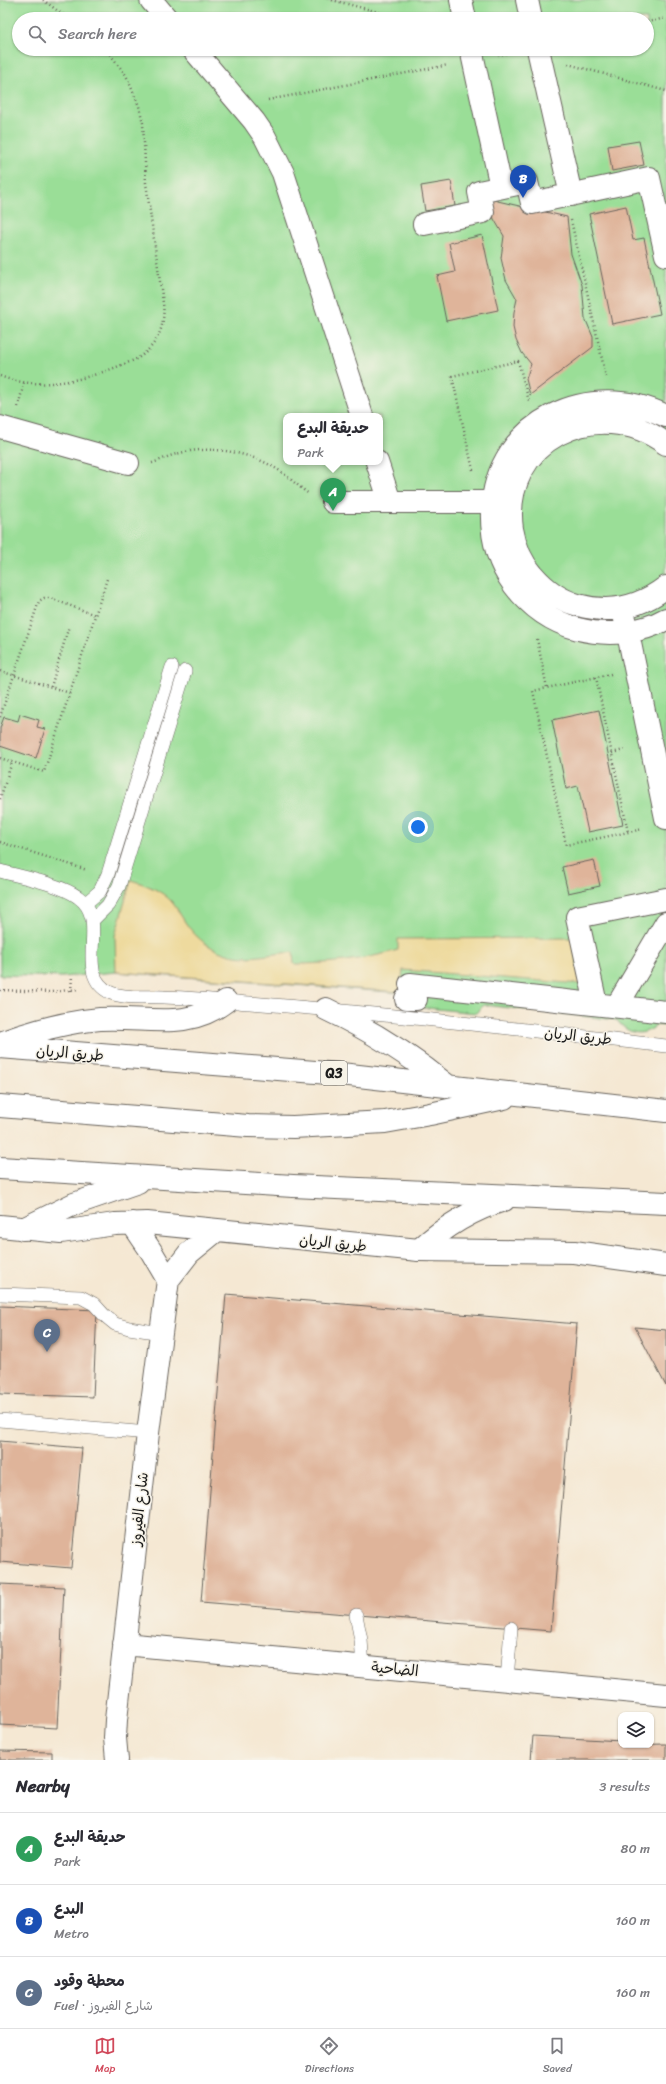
<!DOCTYPE html>
<html lang="en">
<head>
<meta charset="utf-8">
<style>
	body { margin:0; font-family:Sriracha,"Playpen Sans Arabic",sans-serif; background:#f7f7f7; color:#2b2b33 }
	.controls { position:absolute; right:12px; bottom:12px; display:grid; overflow:hidden; border-radius:8px; box-shadow:0 1px 3px #0004 }
	.controls button { width:36px; height:36px; display:grid; place-items:center; padding:0; border:0; border-bottom:1px solid #e1e1e2; background:#fff; color:#2b2b33; font:20px sans-serif }
	.you { position:absolute; left:418px; top:827px; width:14px; height:14px; margin:-10px; border:3px solid #fff; border-radius:50%; background:#1a73e8; box-shadow:0 0 0 6px #1a73e833 }
	.badge { display:grid; place-items:center; width:26px; height:26px; border-radius:50%; background:#d1495b; color:#fff; font-size:13px; font-weight:700 }
	.pin { position:absolute; translate:-50% -33px; filter:drop-shadow(0 1px 2px #0008) }
	.pin::after { content:''; position:absolute; top:21px; width:14px; height:12px; background:inherit; clip-path:polygon(0 0,100% 0,50% 100%) }
	.popup { position:absolute; left:283px; top:413px; width:100px; height:52px; box-sizing:border-box; display:grid; place-content:center; border-radius:8px; background:#fff; filter:drop-shadow(0 1px 3px #0005); font-size:13px; white-space:nowrap; color:#7c7c81 }
	.popup b { font-size:15px; color:#2b2b33 }
	.popup::after { content:''; position:absolute; left:50%; top:100%; margin-left:-8px; border:8px solid transparent; border-top-color:#fff }
	.list { margin:0; padding:0; list-style:none }
	h2 { display:flex; justify-content:space-between; align-items:center; height:52px; margin:0; padding:0 16px; font-size:17px }
	h2 small { font-size:13px; font-weight:400; color:#7c7c81 }
	.list li { display:grid; grid-template-columns:26px 1fr auto; gap:12px; align-items:center; box-sizing:border-box; height:72px; padding:0 16px; border-top:1px solid #e1e1e2 }
	.list b { display:block; font-size:15px; white-space:nowrap }
	.list p { margin:0; font-size:13px; white-space:nowrap; color:#7c7c81 }
	.list em { font-size:13px; font-style:normal; color:#7c7c81 }
	.icon { flex:none; width:22px; height:22px; fill:none; stroke:currentColor; stroke-width:2; stroke-linecap:round; stroke-linejoin:round }
	.map { position:relative; flex:none; width:666px; height:1760px; overflow:hidden }
	.search { position:absolute; background:#fff; box-shadow:0 1px 3px #0004; left:12px; right:12px; top:12px; height:44px; display:flex; align-items:center; gap:10px; box-sizing:border-box; padding:0 14px; border-radius:22px; color:#7c7c81; font-size:15px }
	.sheet { height:268px; background:#fff }
	nav { display:flex; justify-content:space-around; align-items:center; box-sizing:border-box; height:56px; border-top:1px solid #e1e1e2; background:#fff; font-size:11px; color:#7c7c81 }
	nav a { display:grid; justify-items:center; gap:2px }
	nav .on { color:#d1495b }
	.map>svg:first-child { display:block }
</style>
</head>
<body>
<div class="map">
<svg width="666" height="1760" viewBox="0 0 666 1760">
	<rect width="100%" height="100%" fill="#f7f3e8"/>
	<filter id="ink" filterUnits="userSpaceOnUse"><feTurbulence type="fractalNoise" baseFrequency=".025" numOctaves="2"/><feDisplacementMap in="SourceGraphic" scale="8" xChannelSelector="R" yChannelSelector="G"/><feConvolveMatrix kernelMatrix="1 2 1 2 8 2 1 2 1" color-interpolation-filters="sRGB"/></filter>
	<filter id="wash" filterUnits="userSpaceOnUse"><feTurbulence type="fractalNoise" baseFrequency=".012" numOctaves="4" result="noise"/><feDisplacementMap in="SourceGraphic" scale="16" xChannelSelector="R" yChannelSelector="G"/><feGaussianBlur stdDeviation="0.9" result="paint"/><feColorMatrix in="noise" values="0 0 0 0 0 0 0 0 0 0 0 0 0 0 0 0 0 1.4 0 .05"/><feComposite in="paint" operator="in"/></filter>
	<g filter="url(#wash)">
		<rect width="100%" height="100%" fill="#f5e8d3"/>
		<path fill="#9ade97" stroke="#5b7d5a" fill-rule="evenodd" d="M 0,0 L 666,0 L 666,1026 L 657,1025 C 643,1037 628,1035 617,1020 L 484,1005 L 476,1013 L 408,1006 L 404,993 L 116,972 L 62,977 L 0,975 ZM 19,19 L 647,19 L 647,49 L 19,49 ZM 286,416 L 380,416 L 380,462 L 286,462 Z"/>
		<path fill="#eeda9e" stroke="#857b5d" d="M 131,880 C 147,885 161,890 172,902 C 177,908 181,916 185,922 C 197,940 214,952 235,956 C 254,959 275,953 293,952 L 294,964 C 330,964 363,960 398,950 L 398,939 L 572,938 L 581,984 L 403,970 L 400,992 L 116,972 L 115,936 Z"/>
		<g id="blocks">
			<path fill="#dfb49a" d="M 639,141 L 644,165 L 612,171 L 608,146 Z
				M 451,181 L 455,206 L 425,211 L 421,186 Z
				M 489,199 L 567,217 L 571,254 L 582,285 L 585,318 L 593,337 L 593,347 L 530,395 L 526,379 L 531,364 L 522,353 L 516,340 L 513,327 L 514,312 L 517,299 L 506,280 L 501,258 L 504,236 L 494,219 Z
				M 626,206 L 633,240 L 644,238 L 660,314 L 612,324 L 589,214 Z
				M 482,235 L 498,310 L 446,321 L 437,276 L 455,272 L 449,243 Z
				M 599,710 L 623,825 L 588,832 L 578,786 L 566,789 L 552,720 Z
				M 20,714 L 39,720 L 37,727 L 45,729 L 36,758 L 0,746 L 0,728 L 4,717 L 18,721 Z
				M 594,860 L 600,886 L 568,893 L 562,867 Z
				M 226,1294 L 577,1324 L 551,1631 L 201,1602 Z
				M 0,1306 L 97,1310 L 93,1397 L 0,1394 Z
				M 635,1327 L 666,1330 L 666,1386 Z
				M 0,1441 L 82,1448 L 71,1568 L 0,1562 Z
				M 0,1584 L 64,1587 L 57,1728 L 0,1725 Z
				M 533,1736 L 621,1741 L 621,1745 L 666,1744 L 666,1760 L 531,1760 Z
				M 0,1751 L 52,1752 L 52,1760 L 0,1760 Z"/>
		</g>
	</g>
	<g filter="url(#ink)">
		<use href="#blocks" fill-opacity="0" stroke="#68635c" stroke-width="1"/>
		<g fill="none" stroke-linecap="round" stroke-linejoin="round">
			<g stroke="#68635c" stroke-width="14">
				<path id="lane" d="M 0,871 C 22,877 60,884 78,897 C 112,920 71,974 111,993 C 126,999 148,996 164,997 C 193,998 221,1001 250,1003 C 389,1014 528,1030 666,1046
					M 86,903 L 100,891 L 108,874 L 172,667
					M 93,920 L 108,905 L 119,886 L 185,671
					M 0,1294 L 81,1297 L 94,1304 L 104,1315 L 115,1324 L 129,1328 L 161,1333
					M 0,1420 L 148,1433
					M 356,1615 L 361,1640 L 363,1666
					M 507,1680 L 511,1628"/>
			</g>
			<g stroke="#68635c" stroke-width="24">
				<path id="street" d="M 151,0 L 167,19
					M 461,0 L 465,19
					M 527,0 L 531,19
					M 193,49 L 254,121 L 265,137 L 283,173 L 362,416
					M 471,49 L 501,187
					M 538,49 L 571,195
					M 424,224 L 483,212 L 479,192 L 527,182 L 532,203 L 649,178 L 666,255
					M 666,416 C 590,378 496,421 492,511 C 491,538 498,563 514,585 C 530,606 552,622 578,629 C 606,636 640,634 666,619
					M 0,427 L 128,463
					M 666,444 C 597,392 500,441 512,529 C 515,546 521,562 533,575 C 545,589 560,600 578,605 C 610,614 640,607 666,587
					M 377,462 L 390,502
					M 333,502 L 508,502
					M 625,619 L 666,818
					M 406,999 L 416,999 L 410,984 L 666,1012
					M 596,1004 L 577,917 L 666,899
					M 617,1006 L 666,923
					M 132,1223 L 151,1251 L 168,1280
					M 0,1226 L 61,1232 L 115,1224 L 147,1223 L 419,1250 L 574,1252 L 666,1265
					M 124,1644 L 666,1695
					M 117,1760 L 115,1738 L 116,1720 L 148,1433 L 168,1280 L 189,1253 L 217,1230"/>
			</g>
			<g stroke="#68635c" stroke-width="24">
				<path id="primary" d="M 326,1009 C 370,1030 410,1055 448,1086
					M 0,1043 C 33,1031 65,1022 100,1019 C 146,1016 186,1032 226,1001
					M 0,1047 L 341,1074 L 666,1111
					M 0,1106 L 248,1126 L 293,1127 L 385,1122 L 430,1114 L 504,1098
					M 0,1168 L 293,1186 L 666,1203
					M 23,1229 L 74,1204 L 138,1182
					M 419,1250 C 444,1227 471,1210 504,1200"/>
			</g>
			<path stroke="#68635c" stroke-width="2.5" stroke-dasharray="1 3" stroke-linecap="butt" d="M 43,0 L 69,19
				M 332,0 L 405,19
				M 647,22 L 666,18
				M 498,55 L 513,52
				M 568,64 L 666,91
				M 268,100 L 448,65
				M 571,220 L 606,377
				M 0,376 C 38,391 82,381 119,366 C 129,362 140,359 148,350 C 161,337 165,321 163,303 L 146,183 L 143,123 L 139,106 L 126,75 L 106,49
				M 18,407 L 24,383
				M 152,463 C 159,461 166,457 173,455 C 207,444 250,451 280,471 C 290,478 299,487 309,494
				M 473,470 L 452,376 L 518,361 L 529,401
				M 537,639 L 547,688
				M 0,671 L 70,693
				M 611,674 L 533,691 L 566,845 L 643,829
				M 596,677 L 628,832
				M 51,687 L 69,626
				M 0,717 L 39,601 L 44,598 L 50,598 L 95,615
				M 612,753 L 627,749
				M 0,758 L 44,772 L 107,579
				M 0,799 L 12,762
				M 0,842 L 87,870
				M 0,990 L 51,992 L 78,989
				M 71,991 L 72,976"/>
			<use href="#lane" stroke="#fff" stroke-width="13"/>
			<use href="#street" stroke="#fff" stroke-width="22"/>
			<use href="#primary" stroke="#fff" stroke-width="22"/>
		</g>
	</g>
	<g text-anchor="middle" stroke-width="3" stroke-linejoin="round" paint-order="stroke">
		<rect fill="#f7f3e8" stroke="#5e5c59" stroke-width="1" x="321" y="1061" width="26" height="24" rx="3"/>
		<g font-size="14" font-weight="bold" fill="#1c1c1c">
			<text x="334" y="1078">Q3</text>
		</g>
		<g font-size="15" fill="#1c1c1c" stroke="#f7f3e8">
			<text transform="translate(578 1036) rotate(6)" y="5">طريق الريان</text>
			<text transform="translate(70 1053) rotate(4)" y="5">طريق الريان</text>
			<text transform="translate(333 1243) rotate(6)" y="5">طريق الريان</text>
			<text transform="translate(139 1509) rotate(-84)" y="5">شارع الفيروز</text>
			<text transform="translate(395 1669) rotate(5)" y="5">الضاحية</text>
		</g>
	</g>
</svg>
<div class="controls">
<button><svg class="icon" aria-label="layers" viewBox="0 0 24 24"><path d="M12 4l9 5-9 5-9-5zM3 14l9 5 9-5"/></svg></button>
</div>
<div class="you"></div>
<div class="pin badge" style="left:333px;top:511px;background:#2e9e5b">A</div>
<div class="popup"><b>حديقة البدع</b>Park</div>
<div class="pin badge" style="left:523px;top:198px;background:#1a4fb4">B</div>
<div class="pin badge" style="left:47px;top:1352px;background:#5c6f8a">C</div>
<div class="search"><svg class="icon" aria-label="search" viewBox="0 0 24 24"><circle cx="10" cy="10" r="6"/><path d="M15 15l6 6"/></svg>Search here</div>
</div>
<section class="sheet">
<h2>Nearby<small>3 results</small></h2>
<ul class="list">
<li><span class="badge" style="background:#2e9e5b">A</span><div><b>حديقة البدع</b><p>Park</p></div><em>80 m</em></li>
<li><span class="badge" style="background:#1a4fb4">B</span><div><b>البدع</b><p>Metro</p></div><em>160 m</em></li>
<li><span class="badge" style="background:#5c6f8a">C</span><div><b>محطة وقود</b><p>Fuel · شارع الفيروز</p></div><em>160 m</em></li>
</ul>
</section>
<nav>
<a class="on"><svg class="icon" aria-label="map" viewBox="0 0 24 24"><path d="M3 6l6-2 6 2 6-2v14l-6 2-6-2-6 2zM9 4v14M15 6v14"/></svg>Map</a>
<a><svg class="icon" aria-label="directions" viewBox="0 0 24 24"><path d="M12 3l9 9-9 9-9-9zM9 14v-3h6M13 9l2 2-2 2"/></svg>Directions</a>
<a><svg class="icon" aria-label="saved" viewBox="0 0 24 24"><path d="M7 4h10v16l-5-4-5 4z"/></svg>Saved</a>
</nav>
</body>
</html>
